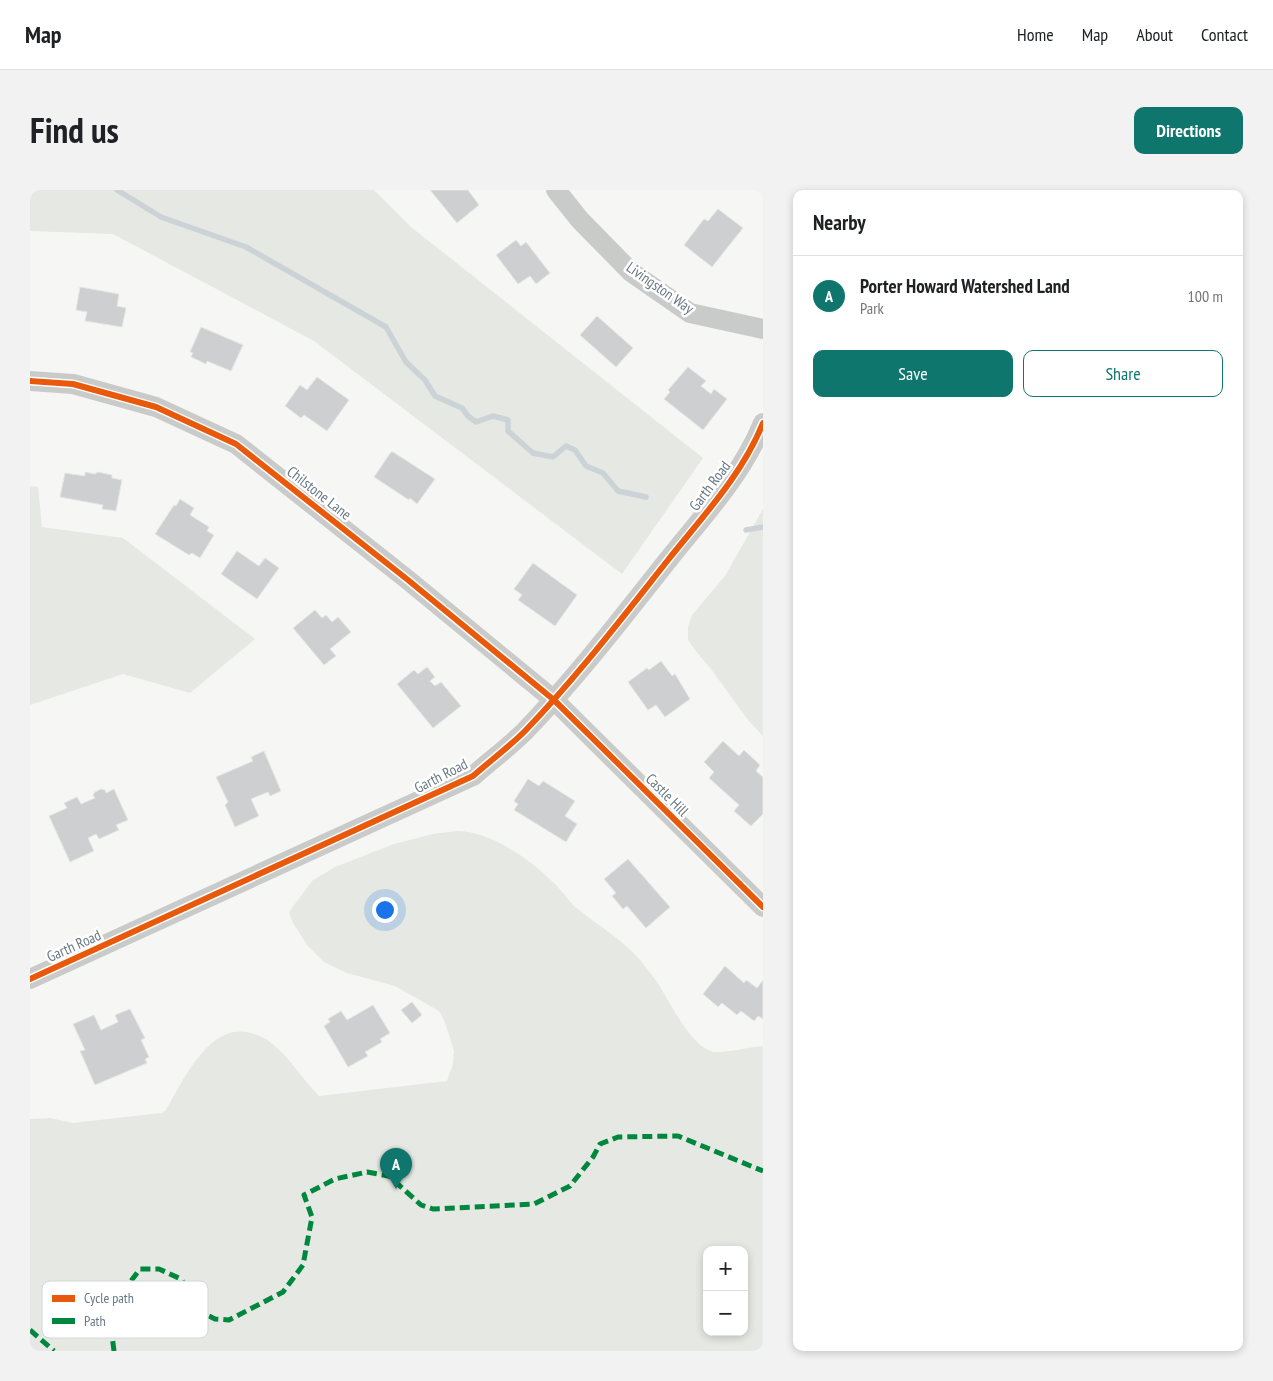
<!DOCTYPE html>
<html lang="en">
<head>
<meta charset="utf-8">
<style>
	body { margin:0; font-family:"PT Sans Narrow",sans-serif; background:#f2f2f2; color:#202124 }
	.controls { position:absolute; right:15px; bottom:15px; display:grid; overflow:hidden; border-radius:10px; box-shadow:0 2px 8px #0003 }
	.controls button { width:45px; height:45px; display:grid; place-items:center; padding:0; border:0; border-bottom:1px solid #e0e0e0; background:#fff; color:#202124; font:25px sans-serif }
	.you { position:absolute; left:354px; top:719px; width:18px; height:18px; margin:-12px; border:4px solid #fff; border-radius:50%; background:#1a73e8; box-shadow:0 0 0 8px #1a73e833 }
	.badge { display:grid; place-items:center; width:32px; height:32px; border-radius:50%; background:#0f766e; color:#fff; font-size:16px; font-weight:700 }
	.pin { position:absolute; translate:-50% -41px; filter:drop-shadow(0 1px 2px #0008) }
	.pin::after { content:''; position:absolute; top:26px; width:18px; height:15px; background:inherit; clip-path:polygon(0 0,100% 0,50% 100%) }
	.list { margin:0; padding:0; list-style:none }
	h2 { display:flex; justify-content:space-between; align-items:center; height:65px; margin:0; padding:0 20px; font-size:21px }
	h2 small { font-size:16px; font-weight:400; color:#757577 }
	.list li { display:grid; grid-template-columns:32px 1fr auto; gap:15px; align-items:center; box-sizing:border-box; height:80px; padding:0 20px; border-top:1px solid #e0e0e0 }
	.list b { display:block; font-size:19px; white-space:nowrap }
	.list p { margin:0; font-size:16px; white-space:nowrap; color:#757577 }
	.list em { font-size:16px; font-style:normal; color:#757577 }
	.actions { display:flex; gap:10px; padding:15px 20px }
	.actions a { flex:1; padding:11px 0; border:1px solid #0f766e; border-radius:10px; text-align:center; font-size:18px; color:#0f766e }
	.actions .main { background:#0f766e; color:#fff }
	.map { position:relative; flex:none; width:733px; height:1161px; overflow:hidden; border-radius:10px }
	header { display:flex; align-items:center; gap:30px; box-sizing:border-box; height:70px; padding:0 25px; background:#fff; border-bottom:1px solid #e0e0e0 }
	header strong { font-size:24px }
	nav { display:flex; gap:28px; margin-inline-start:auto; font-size:18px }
	.intro { display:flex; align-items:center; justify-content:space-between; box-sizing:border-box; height:120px; padding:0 30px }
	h1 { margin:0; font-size:35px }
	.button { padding:12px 22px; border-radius:10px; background:#0f766e; color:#fff; font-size:18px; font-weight:700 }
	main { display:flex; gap:30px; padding:0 30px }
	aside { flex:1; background:#fff; border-radius:10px; box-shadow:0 2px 8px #0003 }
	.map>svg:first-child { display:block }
</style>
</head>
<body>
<header>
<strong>Map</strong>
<nav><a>Home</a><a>Map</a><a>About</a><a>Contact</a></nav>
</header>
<div class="intro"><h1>Find us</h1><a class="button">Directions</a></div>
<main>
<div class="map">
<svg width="733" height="1161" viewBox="0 0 733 1161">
	<rect width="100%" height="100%" fill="#f6f6f5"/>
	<path fill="#e5e8e3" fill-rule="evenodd" d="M 0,0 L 344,0 L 381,37 L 673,268 L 592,384 L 284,151 L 83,44 L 0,41 Z
		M 0,296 L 8,297 L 12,337 L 93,348 L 225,449 L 160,503 L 93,484 L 0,515 Z
		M 733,319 L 733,546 L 718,530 L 681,479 L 665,460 L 658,450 L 658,437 L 662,425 L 695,386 Z
		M 428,641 C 463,642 502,671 526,695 C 534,703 540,714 549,720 C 570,737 593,750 611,771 C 616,778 622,785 627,792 C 639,810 661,858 684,862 C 693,863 722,857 733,856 L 733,1161 L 0,1161 L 0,929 L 20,928 L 43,933 L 132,923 L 136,920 C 157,884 187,815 240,852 C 259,866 272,889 289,906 L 417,891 L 423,874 L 424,861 L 415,832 L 409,821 L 365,796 L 317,783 L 294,772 L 277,755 L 263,733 L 259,722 L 282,691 L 305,677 L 364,654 L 403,644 ZM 677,1060 L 714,1060 L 714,1142 L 677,1142 Z"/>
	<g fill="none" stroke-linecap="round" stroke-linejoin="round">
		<path stroke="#cbd3d6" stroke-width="5.5" d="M 87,0 L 131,27 L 216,57 L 356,137 L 376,172 L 395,190 L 405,206 L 432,218 L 438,226 L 446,232 L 463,226 L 478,230 L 478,241 L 503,263 L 523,267 L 536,256 L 545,260 L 556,276 L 573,283 L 588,301 L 616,307
			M 716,340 L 733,337"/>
	</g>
	<path fill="#cdcfd0" stroke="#e6e6e5" d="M 400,0 L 438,0 L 449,15 L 427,33 Z
		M 688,19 L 713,38 L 682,77 L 654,55 L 674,29 L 678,31 Z
		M 486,50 L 491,56 L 496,52 L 520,83 L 506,94 L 500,86 L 488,94 L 466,65 Z
		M 50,97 L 89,104 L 87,116 L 96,118 L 92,137 L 55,131 L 57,122 L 46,120 Z
		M 567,126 L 603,158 L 586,177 L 550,145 Z
		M 171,137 L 213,155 L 201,181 L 177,171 L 176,174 L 161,167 L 163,163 L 160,162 Z
		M 658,177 L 676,191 L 671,196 L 681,204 L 684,199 L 697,209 L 673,240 L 634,209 L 640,202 L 638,200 Z
		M 287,187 L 319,210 L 297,241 L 274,225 L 271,228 L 255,216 L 270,195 L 277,200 Z
		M 361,262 L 363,262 L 405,289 L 387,314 L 380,308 L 379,310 L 344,287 Z
		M 55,282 L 65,284 L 68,282 L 82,285 L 82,288 L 92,290 L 86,321 L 72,319 L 73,315 L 30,307 L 35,283 L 55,286 Z
		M 150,309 L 164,318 L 160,325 L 179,337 L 177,341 L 184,345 L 170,368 L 162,363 L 159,365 L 125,344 L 144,315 L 146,316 Z
		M 207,361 L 229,376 L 235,368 L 249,378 L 227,409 L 191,384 Z
		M 503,373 L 547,405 L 525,436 L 488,410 L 492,405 L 484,399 Z
		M 285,420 L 292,428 L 296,425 L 302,432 L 308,427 L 321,442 L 300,459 L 306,466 L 294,475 L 263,438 Z
		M 631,471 L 642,486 L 645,484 L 660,509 L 635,527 L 626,515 L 618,520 L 598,492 L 617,478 L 619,480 Z
		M 397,477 L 405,487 L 400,491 L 405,496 L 411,492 L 431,516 L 403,538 L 367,494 L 384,480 L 388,484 Z
		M 693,551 L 709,566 L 714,560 L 730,575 L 726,581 L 733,587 L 733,624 L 721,636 L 704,621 L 709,615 L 679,588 L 684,582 L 674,572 Z
		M 234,561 L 251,601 L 240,606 L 238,602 L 221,609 L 229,626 L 205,637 L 195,615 L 198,612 L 186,587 L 223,571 L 221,567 Z
		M 498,589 L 509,596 L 513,591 L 545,611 L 535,626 L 547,634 L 536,652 L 484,620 L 488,614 L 484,611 Z
		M 71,599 L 75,600 L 76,603 L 84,599 L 98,630 L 86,635 L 89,640 L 69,649 L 66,644 L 58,648 L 64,661 L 40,672 L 19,626 L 37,618 L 34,613 L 47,607 L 51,614 L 65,608 L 63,605 L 65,602 Z
		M 598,669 L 640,717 L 616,738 L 597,716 L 593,719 L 582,706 L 586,703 L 574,689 Z
		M 695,776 L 714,793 L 716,790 L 727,798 L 733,790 L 733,829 L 728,826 L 724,831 L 711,821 L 707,825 L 692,813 L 688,817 L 673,804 Z
		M 382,812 L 392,825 L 382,833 L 371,820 Z
		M 343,815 L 360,843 L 350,849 L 352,852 L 335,862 L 338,866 L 318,877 L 294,836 L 300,832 L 298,829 L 311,821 L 317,830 Z
		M 100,819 L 115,848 L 111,850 L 119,867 L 115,869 L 117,873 L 65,895 L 50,861 L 55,860 L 43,834 L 64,825 L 71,840 L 88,832 L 85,825 Z"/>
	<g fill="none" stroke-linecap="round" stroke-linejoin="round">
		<path stroke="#c9caca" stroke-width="20" d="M 526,0 L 550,30 L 601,82 L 660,123 L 733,139
			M 0,191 L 43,194 L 126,217 L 206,254 L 378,390 L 524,510 L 733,717
			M 0,789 L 443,586 C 460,571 479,557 495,541 C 546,488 592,428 638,370 C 673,326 712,285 733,233"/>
		<path stroke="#00873e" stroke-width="5" stroke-dasharray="10 5" stroke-linecap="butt" d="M 0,1140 L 24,1161
			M 84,1161 C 83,1152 81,1142 82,1134 C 85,1112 97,1096 110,1079 L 129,1079 L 151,1089 L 173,1123 L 185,1129 L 199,1130 L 253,1102 L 273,1075 L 282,1027 L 274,1005 L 305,989 L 337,982 L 359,986 L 391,1015 L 403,1019 L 504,1014 L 540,996 L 563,967 L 570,954 L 588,947 L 648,946 L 733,981"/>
		<g stroke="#fff" stroke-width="9">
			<path id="cycleway" d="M 0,191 L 43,194 L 126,217 L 206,254 L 378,390 L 524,510 L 733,717
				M 0,789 L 443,586 C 460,571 479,557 495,541 C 546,488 592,428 638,370 C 673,326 712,285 733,233"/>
		</g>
		<use href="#cycleway" stroke="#e8590c" stroke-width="6"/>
	</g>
	<g text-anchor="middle" stroke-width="5" stroke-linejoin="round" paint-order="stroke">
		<g font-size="15" fill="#687884" stroke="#fff">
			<text transform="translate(630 98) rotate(35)" y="5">Livingston Way</text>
			<text transform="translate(680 296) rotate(-53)" y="5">Garth Road</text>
			<text transform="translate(289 303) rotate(38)" y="5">Chilstone Lane</text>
			<text transform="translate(411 586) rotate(-27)" y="5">Garth Road</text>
			<text transform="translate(637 605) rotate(45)" y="5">Castle Hill</text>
			<text transform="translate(44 756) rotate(-24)" y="5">Garth Road</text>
		</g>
	</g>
	<rect x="12" y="1091" width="166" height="57" rx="8" fill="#fff" stroke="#d2d6da" stroke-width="1"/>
	<rect x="22" y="1105" width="23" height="7" fill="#e8590c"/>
	<rect x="22" y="1128" width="23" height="6" fill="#00873e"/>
	<g font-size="14" fill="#687884">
		<text x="54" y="1113">Cycle path</text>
		<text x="54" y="1136">Path</text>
	</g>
</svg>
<div class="controls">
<button>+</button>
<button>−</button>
</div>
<div class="you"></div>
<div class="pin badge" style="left:366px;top:999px">A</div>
</div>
<aside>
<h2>Nearby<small></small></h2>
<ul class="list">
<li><span class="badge">A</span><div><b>Porter Howard Watershed Land</b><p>Park</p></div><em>100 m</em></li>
</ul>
<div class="actions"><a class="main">Save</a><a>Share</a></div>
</aside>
</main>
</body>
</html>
